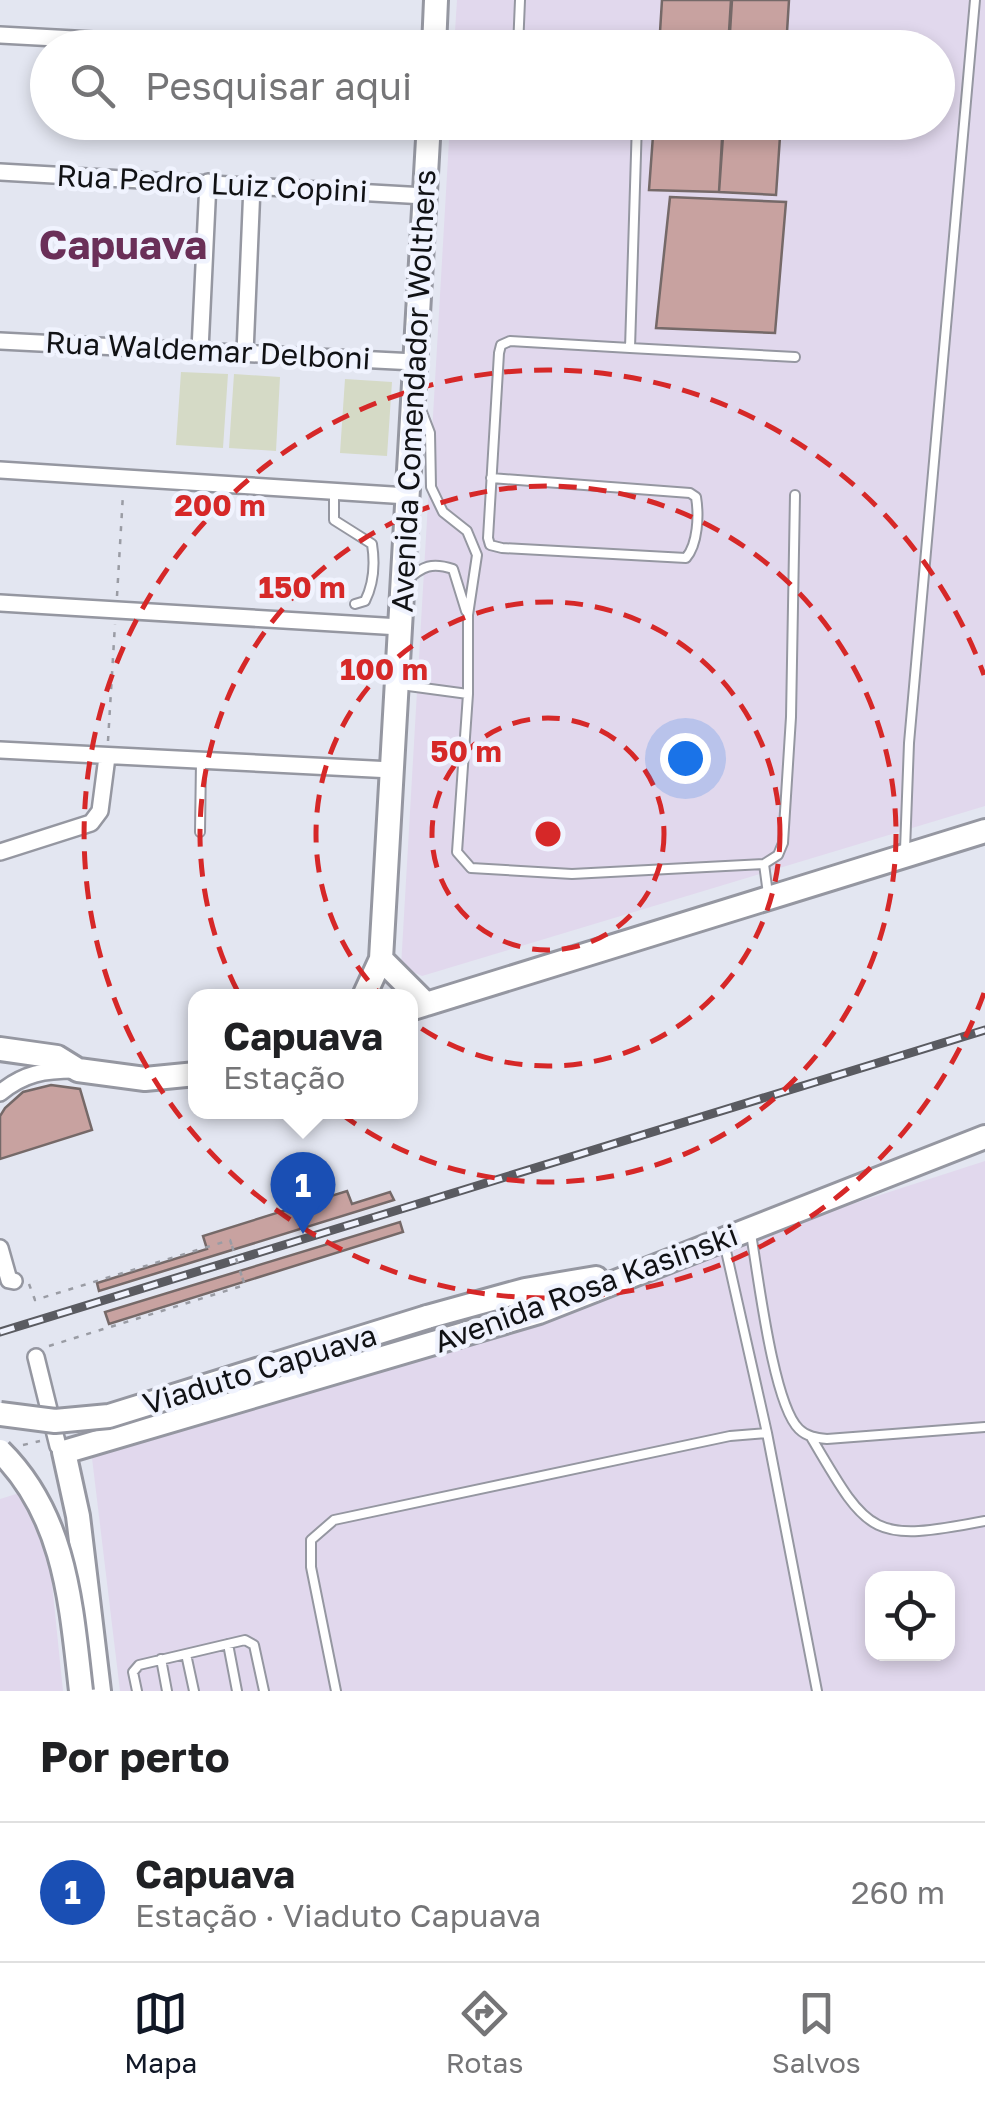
<!DOCTYPE html>
<html lang="pt">
<head>
<meta charset="utf-8">
<style>
	body { margin:0; font-family:"Golos Text",sans-serif; background:#f6f6f6; color:#202124 }
	.controls { position:absolute; right:30px; bottom:30px; display:grid; overflow:hidden; border-radius:20px; box-shadow:0 5px 15px #0003 }
	.controls button { width:90px; height:90px; display:grid; place-items:center; padding:0; border:0; border-bottom:2px solid #e0e0e0; background:#fff; color:#202124; font:50px sans-serif }
	.you { position:absolute; left:685px; top:758px; width:35px; height:35px; margin:-25px; border:8px solid #fff; border-radius:50%; background:#1a73e8; box-shadow:0 0 0 15px #1a73e833 }
	.badge { display:grid; place-items:center; width:65px; height:65px; border-radius:50%; background:#111827; color:#fff; font-size:32px; font-weight:700 }
	.pin { position:absolute; translate:-50% -82px; filter:drop-shadow(0 2px 5px #0008) }
	.pin::after { content:''; position:absolute; top:52px; width:35px; height:30px; background:inherit; clip-path:polygon(0 0,100% 0,50% 100%) }
	.popup { position:absolute; left:188px; top:989px; width:230px; height:130px; box-sizing:border-box; display:grid; place-content:center; border-radius:20px; background:#fff; filter:drop-shadow(0 2px 8px #0005); font-size:32px; white-space:nowrap; color:#757577 }
	.popup b { font-size:38px; color:#202124 }
	.popup::after { content:''; position:absolute; left:50%; top:100%; margin-left:-20px; border:20px solid transparent; border-top-color:#fff }
	.list { margin:0; padding:0; list-style:none }
	h2 { display:flex; justify-content:space-between; align-items:center; height:130px; margin:0; padding:0 40px; font-size:42px }
	h2 small { font-size:32px; font-weight:400; color:#757577 }
	.list li { display:grid; grid-template-columns:65px 1fr auto; gap:30px; align-items:center; box-sizing:border-box; height:140px; padding:0 40px; border-top:2px solid #e0e0e0 }
	.list b { display:block; font-size:38px; white-space:nowrap }
	.list p { margin:0; font-size:32px; white-space:nowrap; color:#757577 }
	.list em { font-size:32px; font-style:normal; color:#757577 }
	.icon { flex:none; width:55px; height:55px; fill:none; stroke:currentColor; stroke-width:2; stroke-linecap:round; stroke-linejoin:round }
	.map { position:relative; flex:none; width:985px; height:1691px; overflow:hidden }
	.search { position:absolute; background:#fff; box-shadow:0 5px 15px #0003; left:30px; right:30px; top:30px; height:110px; display:flex; align-items:center; gap:25px; box-sizing:border-box; padding:0 35px; border-radius:55px; color:#757577; font-size:38px }
	.sheet { height:270px; background:#fff }
	nav { display:flex; justify-content:space-around; align-items:center; box-sizing:border-box; height:140px; border-top:2px solid #e0e0e0; background:#fff; font-size:28px; color:#757577 }
	nav a { display:grid; justify-items:center; gap:5px }
	nav .on { color:#111827 }
	.map>svg:first-child { display:block }
</style>
</head>
<body>
<div class="map">
<svg width="985" height="1691" viewBox="0 0 985 1691">
	<rect width="100%" height="100%" fill="#e3e6f1"/>
	<path fill="#e1d8ed" fill-rule="evenodd" d="M 457,0 L 985,0 L 985,806 L 422,976 L 401,967 L 450,123 L 938,122 L 938,48 L 454,47 Z
		M 985,1161 L 985,1691 L 120,1691 L 92,1458 L 665,1276 L 840,1208 ZM 872,1578 L 948,1578 L 948,1654 L 872,1654 Z
		M 42,1486 L 63,1691 L 0,1691 L 0,1499 Z"/>
	<path fill="#d5dac6" d="M 181,372 L 228,374 L 223,448 L 176,445 Z
		M 234,374 L 280,377 L 276,451 L 229,448 Z
		M 345,379 L 392,382 L 387,456 L 340,453 Z"/>
	<path fill="#c8a2a0" stroke="#756968" stroke-width="2.5" d="M 662,0 L 731,0 L 728,48 L 659,48 Z
		M 732,0 L 789,0 L 786,48 L 729,48 Z
		M 654,122 L 723,122 L 719,192 L 649,190 Z
		M 724,122 L 781,122 L 776,195 L 719,192 Z
		M 670,197 L 786,202 L 775,333 L 656,328 Z
		M 51,1085 L 80,1089 L 92,1130 L 0,1159 L 0,1116 L 5,1108 L 23,1092 Z
		M 347,1191 L 352,1204 L 390,1192 L 394,1200 L 99,1291 L 97,1283 L 207,1249 L 203,1236 Z
		M 400,1222 L 403,1232 L 109,1324 L 105,1312 Z"/>
	<g fill="none" stroke-linecap="round" stroke-linejoin="round">
		<g stroke="#9597a1" stroke-width="12">
			<path id="service" d="M 518,48 L 520,0
				M 637,122 L 630,348 L 795,357
				M 420,407 L 430,433 L 431,487 L 443,512 L 467,531 L 477,555 L 468,615 L 468,694
				M 491,478 L 690,493 L 696,497 C 699,515 698,544 686,558 L 502,548 L 490,545 L 488,538 L 499,353 L 501,345 L 510,341 L 630,348
				M 334,491 L 334,520 L 372,544 C 375,563 374,583 365,601 L 355,604
				M 407,580 C 423,566 432,562 453,569 L 466,611
				M 401,685 L 468,694 L 457,852 L 471,868 L 572,874 L 764,864 L 778,855 L 783,843 L 791,717 L 795,495
				M 200,832 L 201,762
				M 905,850 L 909,743 L 975,0
				M 764,864 L 768,894
				M 751,1234 C 758,1274 773,1404 799,1429 C 807,1437 817,1438 827,1439 L 985,1427
				M 724,1242 L 767,1433
				M 811,1437 C 869,1536 871,1543 985,1521
				M 228,1644 L 237,1691
				M 186,1654 L 194,1691
				M 161,1659 L 167,1691
				M 137,1691 L 133,1672 L 139,1665 L 245,1640 L 254,1645 L 264,1691
				M 336,1691 L 311,1567 L 311,1540 L 334,1520 L 730,1436 L 767,1433 L 817,1691"/>
		</g>
		<g stroke="#9597a1" stroke-width="20">
			<path id="minor" d="M 0,35 L 242,48
				M 0,172 L 425,196
				M 0,341 L 415,362
				M 200,350 L 208,182
				M 245,353 L 252,186
				M 0,470 L 408,496
				M 0,603 L 400,627
				M 0,750 L 392,770
				M 0,852 L 91,823 L 100,811 L 107,757
				M 0,1093 C 24,1073 45,1070 75,1070
				M 0,1248 L 9,1280 L 14,1281
				M 36,1357 L 58,1446 L 64,1452"/>
		</g>
		<g stroke="#9597a1" stroke-width="28">
			<path id="secondary" d="M 434,48 L 436,0
				M 381,959 L 426,1004
				M 364,996 L 381,959 L 429,122
				M 410,1009 L 985,831
				M 0,1049 L 57,1057 L 78,1070 L 145,1079 L 196,1074
				M 427,1317 L 525,1290 L 596,1278
				M 99,1691 L 78,1516 L 64,1452 L 539,1312 L 985,1137"/>
		</g>
		<path stroke="#9a9ca4" stroke-width="2.5" stroke-dasharray="5 8" stroke-linecap="butt" d="M 117,596 L 123,494
			M 108,741 L 115,624
			M 29,1284 L 35,1300 L 230,1240 L 232,1246
			M 49,1346 L 245,1285 L 242,1277
			M 23,1445 L 40,1441"/>
		<use href="#service" stroke="#fff" stroke-width="8"/>
		<use href="#minor" stroke="#fff" stroke-width="15"/>
		<use href="#secondary" stroke="#fff" stroke-width="22"/>
		<g stroke="#5a5b61" stroke-width="9">
			<path id="rail" d="M 0,1332 L 985,1030"/>
		</g>
		<use href="#rail" stroke="#f0f3fe" stroke-width="5" stroke-dasharray="15" stroke-linecap="butt"/>
		<g stroke="#9597a1" stroke-width="28" stroke-linecap="butt">
			<path id="secondary-bridge" d="M 0,1414 L 55,1421 L 109,1416 L 427,1317
				M 0,1451 C 66,1516 71,1605 81,1691"/>
		</g>
		<path stroke="#9a9ca4" stroke-width="2.5" stroke-dasharray="5 8" stroke-linecap="butt" d="M 232,1246 L 242,1277"/>
		<use href="#secondary-bridge" stroke="#fff" stroke-width="22"/>
	</g>
	<g fill="none" stroke="#d62828" stroke-width="5" stroke-dasharray="18 12">
		<circle cx="548" cy="834" r="116"/>
		<circle cx="548" cy="834" r="232"/>
		<circle cx="548" cy="834" r="348"/>
		<path d="M984 993A464 464 0 1 1 984 675"/>
	</g>
	<g text-anchor="middle" stroke-width="9" stroke-linejoin="round" paint-order="stroke">
		<g font-size="30" fill="#111215" stroke="#f0f3fe">
			<text transform="translate(212 184) rotate(3)" y="10">Rua Pedro Luiz Copini</text>
			<text transform="translate(208 351) rotate(3)" y="10">Rua Waldemar Delboni</text>
			<text transform="translate(414 391) rotate(-87)" y="10">Avenida Comendador Wolthers</text>
			<text transform="translate(586 1289) rotate(-20)" y="10">Avenida Rosa Kasinski</text>
			<text transform="translate(260 1370) rotate(-17)" y="10">Viaduto Capuava</text>
		</g>
		<g font-size="40" font-weight="bold" fill="#6a2f58" stroke="#f0f3fe">
			<text x="123" y="259">Capuava</text>
		</g>
	</g>
	<circle cx="548" cy="834" r="15" fill="#d62828" stroke="#f0f3fe" stroke-width="5"/>
	<g font-size="30" text-anchor="middle" font-weight="bold" fill="#d62828" stroke="#f0f3fe" stroke-width="9" stroke-linejoin="round" paint-order="stroke">
		<text x="220" y="516">200 m</text>
		<text x="302" y="598">150 m</text>
		<text x="384" y="680">100 m</text>
		<text x="466" y="762">50 m</text>
	</g>
</svg>
<div class="controls">
<button><svg class="icon" aria-label="locate" viewBox="0 0 24 24"><circle cx="12" cy="12" r="6"/><path d="M12 2v4M12 18v4M2 12h4M18 12h4"/></svg></button>
</div>
<div class="you"></div>
<div class="pin badge" style="left:303px;top:1234px;background:#1a4fb4">1</div>
<div class="popup"><b>Capuava</b>Estação</div>
<div class="search"><svg class="icon" aria-label="search" viewBox="0 0 24 24"><circle cx="10" cy="10" r="6"/><path d="M15 15l6 6"/></svg>Pesquisar aqui</div>
</div>
<section class="sheet">
<h2>Por perto<small></small></h2>
<ul class="list">
<li><span class="badge" style="background:#1a4fb4">1</span><div><b>Capuava</b><p>Estação · Viaduto Capuava</p></div><em>260 m</em></li>
</ul>
</section>
<nav>
<a class="on"><svg class="icon" aria-label="map" viewBox="0 0 24 24"><path d="M3 6l6-2 6 2 6-2v14l-6 2-6-2-6 2zM9 4v14M15 6v14"/></svg>Mapa</a>
<a><svg class="icon" aria-label="directions" viewBox="0 0 24 24"><path d="M12 3l9 9-9 9-9-9zM9 14v-3h6M13 9l2 2-2 2"/></svg>Rotas</a>
<a><svg class="icon" aria-label="saved" viewBox="0 0 24 24"><path d="M7 4h10v16l-5-4-5 4z"/></svg>Salvos</a>
</nav>
</body>
</html>
